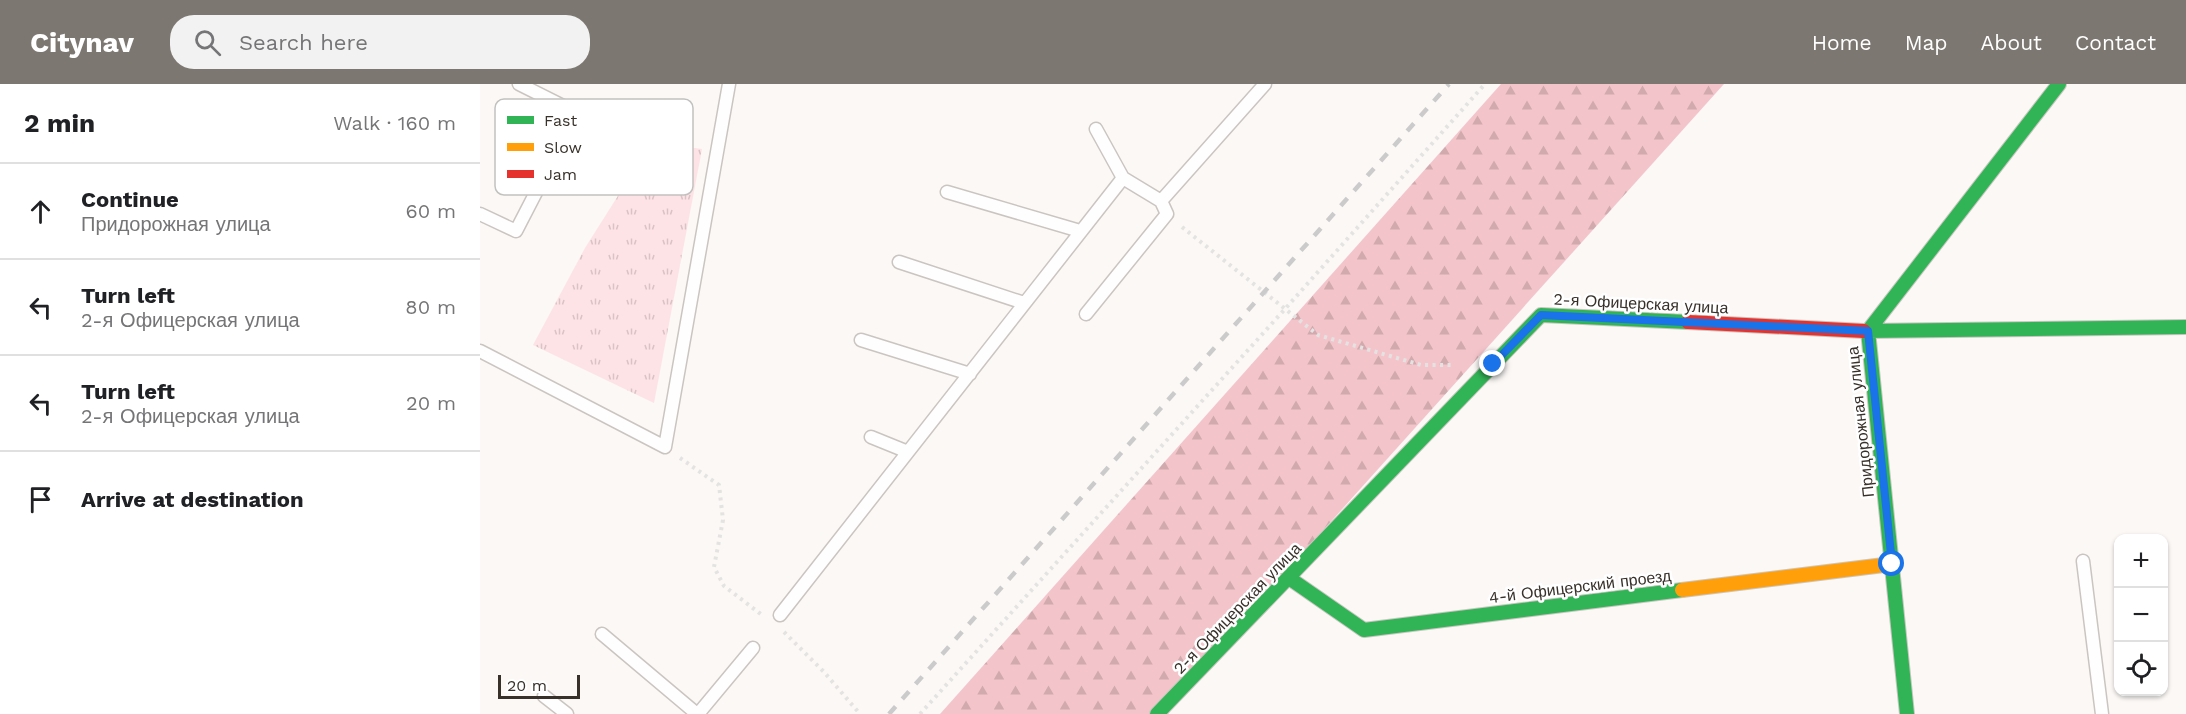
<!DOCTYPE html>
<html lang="en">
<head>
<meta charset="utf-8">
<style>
	body { margin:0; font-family:"Work Sans",sans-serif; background:#f2f2f2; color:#202124 }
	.controls { position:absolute; right:18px; bottom:18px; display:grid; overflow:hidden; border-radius:12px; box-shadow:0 2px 4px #0004 }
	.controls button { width:54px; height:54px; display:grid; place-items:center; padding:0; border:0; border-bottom:2px solid #e0e0e0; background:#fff; color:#202124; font:30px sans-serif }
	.scale { position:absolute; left:18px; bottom:15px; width:82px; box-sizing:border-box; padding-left:6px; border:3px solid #38312a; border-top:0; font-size:16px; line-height:21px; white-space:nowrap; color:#38312a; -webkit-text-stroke:4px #fff; paint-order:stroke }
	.stop { position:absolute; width:18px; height:18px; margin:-14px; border:4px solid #1a73e8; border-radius:50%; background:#fff }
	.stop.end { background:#1a73e8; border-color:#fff; box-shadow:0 2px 6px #0008 }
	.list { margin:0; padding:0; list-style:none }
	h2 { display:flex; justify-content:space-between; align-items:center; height:78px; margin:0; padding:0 24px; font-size:26px }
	h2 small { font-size:20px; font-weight:400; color:#757577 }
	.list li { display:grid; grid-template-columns:39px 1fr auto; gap:18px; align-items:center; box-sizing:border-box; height:96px; padding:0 24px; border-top:2px solid #e0e0e0 }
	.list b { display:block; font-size:22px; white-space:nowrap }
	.list p { margin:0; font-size:20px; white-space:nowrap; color:#757577 }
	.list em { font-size:20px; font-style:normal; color:#757577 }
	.icon { flex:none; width:33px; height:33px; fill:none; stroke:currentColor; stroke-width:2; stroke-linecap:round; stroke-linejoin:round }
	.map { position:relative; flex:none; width:1706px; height:630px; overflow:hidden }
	header { display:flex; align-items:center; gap:36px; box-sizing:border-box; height:84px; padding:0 30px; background:#7c7771; color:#fff }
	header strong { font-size:28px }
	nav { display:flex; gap:33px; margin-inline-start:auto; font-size:21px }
	.search { width:420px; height:54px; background:#f2f2f2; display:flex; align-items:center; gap:15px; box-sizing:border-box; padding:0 21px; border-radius:24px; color:#757577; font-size:22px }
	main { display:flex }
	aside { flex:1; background:#fff }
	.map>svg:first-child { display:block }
</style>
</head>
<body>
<header>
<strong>Citynav</strong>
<div class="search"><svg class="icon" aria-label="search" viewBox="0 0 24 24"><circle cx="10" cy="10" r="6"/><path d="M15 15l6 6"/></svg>Search here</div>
<nav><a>Home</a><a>Map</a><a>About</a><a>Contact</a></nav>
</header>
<main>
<aside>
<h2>2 min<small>Walk · 160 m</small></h2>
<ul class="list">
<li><svg class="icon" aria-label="ahead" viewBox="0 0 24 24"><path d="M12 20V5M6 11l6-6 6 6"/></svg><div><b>Continue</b><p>Придорожная улица</p></div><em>60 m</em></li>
<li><svg class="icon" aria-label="left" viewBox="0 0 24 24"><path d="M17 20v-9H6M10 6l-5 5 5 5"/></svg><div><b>Turn left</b><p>2-я Офицерская улица</p></div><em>80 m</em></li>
<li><svg class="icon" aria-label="left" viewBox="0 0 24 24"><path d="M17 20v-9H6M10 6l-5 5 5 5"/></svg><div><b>Turn left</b><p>2-я Офицерская улица</p></div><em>20 m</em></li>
<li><svg class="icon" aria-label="arrive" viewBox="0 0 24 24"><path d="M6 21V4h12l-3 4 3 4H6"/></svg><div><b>Arrive at destination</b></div></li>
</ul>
</aside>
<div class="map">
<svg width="1706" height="630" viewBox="0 0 1706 630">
	<defs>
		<pattern id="grass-tufts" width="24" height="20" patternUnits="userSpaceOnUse" patternTransform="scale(1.5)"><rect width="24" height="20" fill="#fde3e5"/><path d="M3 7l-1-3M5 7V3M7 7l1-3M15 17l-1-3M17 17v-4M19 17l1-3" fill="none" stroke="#dac3c5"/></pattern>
		<pattern id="forest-firs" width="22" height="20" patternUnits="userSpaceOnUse" patternTransform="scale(1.5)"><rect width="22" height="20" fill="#f3c5cb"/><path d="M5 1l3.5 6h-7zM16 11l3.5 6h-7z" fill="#d1aaae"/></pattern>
	</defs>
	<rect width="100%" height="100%" fill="#fbf8f6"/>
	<path fill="url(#grass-tufts)" d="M 172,58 L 222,65 L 174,319 L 53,261 L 105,164 Z"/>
	<path fill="url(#forest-firs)" d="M 1021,0 L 1244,0 L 678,630 L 460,630 Z"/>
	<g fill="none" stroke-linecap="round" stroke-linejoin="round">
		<g stroke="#cbc5c1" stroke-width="15">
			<path id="lane" d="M 467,108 L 600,147
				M 681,117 L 785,0
				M 0,130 L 36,147 L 97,29 L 39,0
				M 419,178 L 544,219
				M 606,230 L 687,130 L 681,117 L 643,94
				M 381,256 L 490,290
				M 0,267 L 185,363 L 249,0
				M 391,353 L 428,368
				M 1603,477 L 1622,630
				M 300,531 L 643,94 L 616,45
				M 122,550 L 217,630
				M 64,612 L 87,630
				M 218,630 L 273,564"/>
		</g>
		<g stroke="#cbc5c1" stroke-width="16">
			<path id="fast" d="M 1384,247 L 1706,243
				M 809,494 L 884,546 L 1202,506
				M 677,630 L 1061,231 L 1208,238
				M 1427,630 L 1388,247 L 1579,0"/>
		</g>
		<g stroke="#cbc5c1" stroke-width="16">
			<path id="slow" d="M 1202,506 L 1412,480"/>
		</g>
		<g stroke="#cbc5c1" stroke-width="16">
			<path id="jam" d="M 1208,238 L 1384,247"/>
		</g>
		<path stroke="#e4e3e2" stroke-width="4" stroke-dasharray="3 4.5" stroke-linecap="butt" d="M 702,143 L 838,251 L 941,281 L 971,281
			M 200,374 L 239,401 L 243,436 L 234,483 L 244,502 L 282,531
			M 304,548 L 344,588 L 380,630
			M 440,630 L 805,225 L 1005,0"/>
		<use href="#lane" stroke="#fefefe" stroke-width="12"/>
		<use href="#fast" stroke="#30b455" stroke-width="14"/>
		<use href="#slow" stroke="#ff9f0a" stroke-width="14"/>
		<use href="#jam" stroke="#e5322d" stroke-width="14"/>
		<path stroke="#cccbcb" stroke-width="4.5" stroke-dasharray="10 10" stroke-linecap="butt" d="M 409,630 L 969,0"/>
	</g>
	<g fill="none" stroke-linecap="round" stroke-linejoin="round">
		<path stroke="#1a73e8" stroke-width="8" d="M 1013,280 L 1061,231 L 1388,247 L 1412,480"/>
	</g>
	<g text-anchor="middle" stroke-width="5" stroke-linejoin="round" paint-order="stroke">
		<g font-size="16" fill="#38312a" stroke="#fff">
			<text transform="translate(1161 219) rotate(3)" y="6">2-я Офицерская улица</text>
			<text transform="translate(1380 338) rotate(-96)" y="6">Придорожная улица</text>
			<text transform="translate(1100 502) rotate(-7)" y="6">4-й Офицерский проезд</text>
			<text transform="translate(757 524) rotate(-46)" y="6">2-я Офицерская улица</text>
		</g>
	</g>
	<rect x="15" y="15" width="198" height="96" rx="9" fill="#fff" stroke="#c3c1bf" stroke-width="1.5"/>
	<rect x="27" y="32" width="27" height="8" fill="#30b455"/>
	<rect x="27" y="59" width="27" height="8" fill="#ff9f0a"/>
	<rect x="27" y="86" width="27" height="8" fill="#e5322d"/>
	<g font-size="16" fill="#38312a">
		<text x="64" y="42">Fast</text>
		<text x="64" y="69">Slow</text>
		<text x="64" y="96">Jam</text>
	</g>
</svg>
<div class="controls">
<button>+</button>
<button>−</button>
<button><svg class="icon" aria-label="locate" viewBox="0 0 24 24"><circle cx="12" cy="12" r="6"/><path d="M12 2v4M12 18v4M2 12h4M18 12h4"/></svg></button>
</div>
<div class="scale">20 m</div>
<div class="stop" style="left:1412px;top:480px"></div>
<div class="stop end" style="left:1013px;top:280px"></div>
</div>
</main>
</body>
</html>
